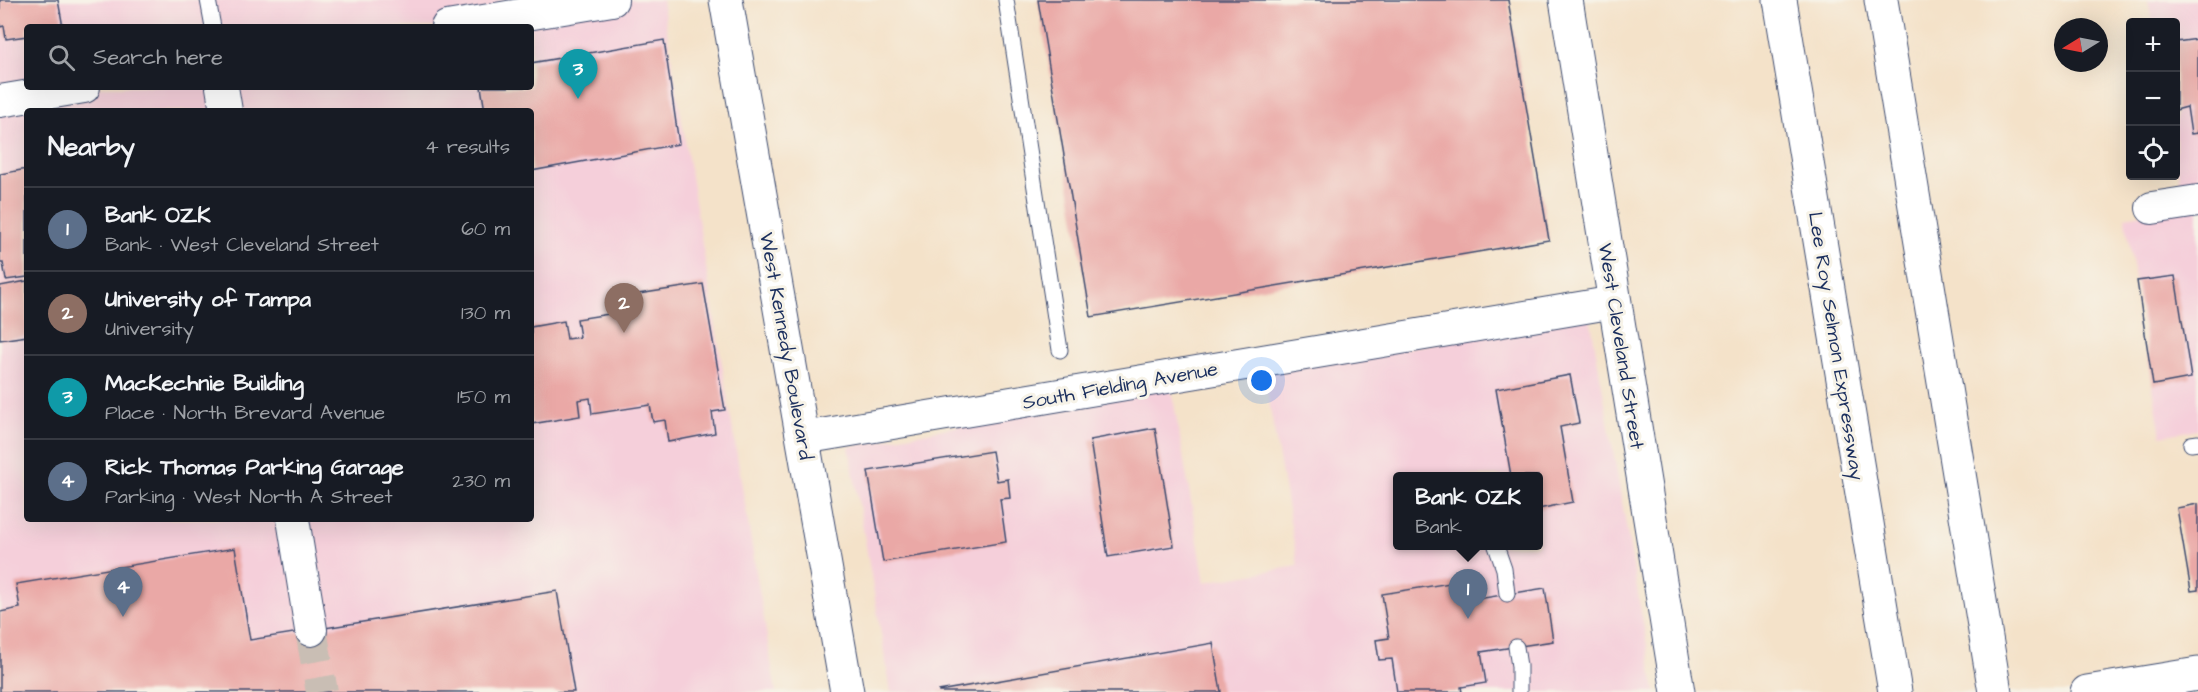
<!DOCTYPE html>
<html lang="en">
<head>
<meta charset="utf-8">
<style>
	body { margin:0; font-family:"Architects Daughter",sans-serif; background:#20242c; color:#f1f3f6 }
	.controls { position:absolute; right:18px; top:18px; display:grid; overflow:hidden; border-radius:6px; box-shadow:0 6px 24px #0002 }
	.controls button { width:54px; height:54px; display:grid; place-items:center; padding:0; border:0; border-bottom:2px solid #363941; background:#171b24; color:#f1f3f6; font:30px sans-serif }
	.compass { position:absolute; left:2054px; top:18px; width:54px; height:54px; border-radius:50%; background:#171b24; box-shadow:0 6px 24px #0002; rotate:260deg }
	.you { position:absolute; left:1262px; top:381px; width:21px; height:21px; margin:-15px; border:4px solid #fff; border-radius:50%; background:#1a73e8; box-shadow:0 0 0 9px #1a73e833 }
	.badge { display:grid; place-items:center; width:39px; height:39px; border-radius:50%; background:#c8321e; color:#fff; font-size:20px; font-weight:700 }
	.pin { position:absolute; translate:-50% -50px; filter:drop-shadow(0 2px 3px #0008) }
	.pin::after { content:''; position:absolute; top:32px; width:21px; height:18px; background:inherit; clip-path:polygon(0 0,100% 0,50% 100%) }
	.popup { position:absolute; left:1393px; top:472px; width:150px; height:78px; box-sizing:border-box; display:grid; place-content:center; border-radius:6px; background:#171b24; filter:drop-shadow(0 2px 4px #0005); font-size:20px; white-space:nowrap; color:#9ea1a6 }
	.popup b { font-size:22px; color:#f1f3f6 }
	.popup::after { content:''; position:absolute; left:50%; top:100%; margin-left:-12px; border:12px solid transparent; border-top-color:#171b24 }
	.list { margin:0; padding:0; list-style:none }
	h2 { display:flex; justify-content:space-between; align-items:center; height:78px; margin:0; padding:0 24px; font-size:26px }
	h2 small { font-size:20px; font-weight:400; color:#9ea1a6 }
	.list li { display:grid; grid-template-columns:39px 1fr auto; gap:18px; align-items:center; box-sizing:border-box; height:84px; padding:0 24px; border-top:2px solid #363941 }
	.list b { display:block; font-size:22px; white-space:nowrap }
	.list p { margin:0; font-size:20px; white-space:nowrap; color:#9ea1a6 }
	.list em { font-size:20px; font-style:normal; color:#9ea1a6 }
	.icon { flex:none; width:33px; height:33px; fill:none; stroke:currentColor; stroke-width:2; stroke-linecap:round; stroke-linejoin:round }
	.map { position:relative; flex:none; width:2198px; height:692px; overflow:hidden }
	.search { position:absolute; background:#171b24; box-shadow:0 6px 24px #0002; left:24px; top:24px; width:510px; height:66px; display:flex; align-items:center; gap:15px; box-sizing:border-box; padding:0 21px; border-radius:6px; color:#9ea1a6; font-size:22px }
	.panel { position:absolute; background:#171b24; box-shadow:0 6px 24px #0002; left:24px; top:108px; width:510px; height:414px; border-radius:6px }
	.map>svg:first-child { display:block }
</style>
</head>
<body>
<div class="map">
<svg width="2198" height="692" viewBox="0 0 2198 692">
	<rect width="100%" height="100%" fill="#f7f3e8"/>
	<filter id="ink" filterUnits="userSpaceOnUse"><feTurbulence type="fractalNoise" baseFrequency=".0167" numOctaves="2"/><feDisplacementMap in="SourceGraphic" scale="12" xChannelSelector="R" yChannelSelector="G"/><feConvolveMatrix kernelMatrix="1 2 1 2 8 2 1 2 1" color-interpolation-filters="sRGB"/></filter>
	<filter id="wash" filterUnits="userSpaceOnUse"><feTurbulence type="fractalNoise" baseFrequency=".008" numOctaves="4" result="noise"/><feDisplacementMap in="SourceGraphic" scale="24" xChannelSelector="R" yChannelSelector="G"/><feGaussianBlur stdDeviation="1.35" result="paint"/><feColorMatrix in="noise" values="0 0 0 0 0 0 0 0 0 0 0 0 0 0 0 0 0 1.4 0 .05"/><feComposite in="paint" operator="in"/></filter>
	<g filter="url(#wash)">
		<rect width="100%" height="100%" fill="#f4e2c9"/>
		<path fill="#f5cfda" fill-rule="evenodd" d="M 0,0 L 662,0 L 776,692 L 0,692 ZM 27,27 L 531,27 L 531,87 L 27,87 ZM 27,111 L 531,111 L 531,519 L 27,519 Z
			M 2148,0 L 2198,0 L 2198,195 L 2182,197 L 2176,159 L 2176,22 L 2152,22 Z
			M 2198,205 L 2198,429 L 2161,436 L 2125,217 Z
			M 1590,317 L 1655,692 L 891,692 L 849,447 L 1171,386 L 1205,582 L 1298,566 L 1264,373 ZM 1398,476 L 1538,476 L 1538,546 L 1398,546 Z"/>
		<g id="blocks">
			<path fill="#eaa8a6" d="M 0,0 L 58,0 L 63,27 L 27,27 L 27,36 L 6,39 L 4,26 L 0,27 Z
				M 1038,0 L 1508,0 L 1549,240 L 1091,317 Z
				M 2198,39 L 2198,133 L 2191,134 L 2187,107 L 2176,110 L 2176,42 Z
				M 664,40 L 679,144 L 531,171 L 531,111 L 485,111 L 481,87 L 531,87 L 531,63 Z
				M 27,169 L 27,277 L 6,280 L 3,263 L 0,263 L 0,174 Z
				M 2175,276 L 2191,378 L 2153,385 L 2137,281 Z
				M 27,281 L 27,336 L 0,340 L 0,286 Z
				M 703,284 L 725,410 L 712,412 L 715,433 L 668,442 L 665,420 L 653,422 L 650,405 L 592,414 L 590,398 L 578,400 L 580,416 L 531,424 L 531,327 L 564,321 L 567,339 L 580,337 L 577,319 L 634,310 L 632,295 Z
				M 1570,375 L 1579,423 L 1560,427 L 1573,502 L 1538,509 L 1538,476 L 1511,476 L 1496,389 Z
				M 1155,428 L 1174,546 L 1108,557 L 1090,440 Z
				M 992,451 L 997,481 L 1008,479 L 1010,498 L 1000,499 L 1006,542 L 883,562 L 868,471 Z
				M 2198,504 L 2198,590 L 2191,591 L 2177,508 Z
				M 235,548 L 250,640 L 557,591 L 574,692 L 0,692 L 0,612 L 20,608 L 16,584 Z
				M 1468,580 L 1472,600 L 1545,588 L 1553,641 L 1481,652 L 1486,683 L 1461,687 L 1462,692 L 1397,692 L 1392,659 L 1379,660 L 1376,640 L 1389,638 L 1382,594 Z
				M 1213,643 L 1221,692 L 939,692 L 939,691 Z"/>
		</g>
	</g>
	<g filter="url(#ink)">
		<use href="#blocks" fill-opacity="0" stroke="#3c4a6e" stroke-width="1.5"/>
		<g fill="none" stroke-linecap="round" stroke-linejoin="round">
			<path stroke="#c9beb4" stroke-width="32" stroke-dasharray="32 16" stroke-linecap="butt" d="M 311,630 L 322,692"/>
			<g stroke="#3c4a6e" stroke-width="17">
				<path id="service" d="M 208,0 L 213,27
					M 1006,0 L 1060,350
					M 2191,444 L 2198,443
					M 1496,546 L 1504,569 L 1507,594
					M 1516,647 L 1519,666 L 1519,692"/>
			</g>
			<g stroke="#3c4a6e" stroke-width="34">
				<path id="minor" d="M 447,27 L 612,0
					M 222,87 L 226,111
					M 0,101 L 84,87
					M 2152,208 L 2198,201
					M 803,438 L 1615,302
					M 293,519 L 311,630"/>
			</g>
			<g stroke="#3c4a6e" stroke-width="35">
				<path id="tertiary" d="M 2087,692 L 2198,674"/>
			</g>
			<g stroke="#3c4a6e" stroke-width="35">
				<path id="secondary" d="M 1566,0 L 1678,692"/>
			</g>
			<g stroke="#3c4a6e" stroke-width="35">
				<path id="primary" d="M 726,0 L 847,692"/>
			</g>
			<g stroke="#3c4a6e" stroke-width="35">
				<path id="motorway" d="M 1780,0 L 1895,692
					M 1881,0 L 1995,692"/>
			</g>
			<use href="#service" stroke="#fff" stroke-width="15"/>
			<use href="#minor" stroke="#fff" stroke-width="32"/>
			<use href="#tertiary" stroke="#fff" stroke-width="33"/>
			<use href="#secondary" stroke="#fff" stroke-width="33"/>
			<use href="#primary" stroke="#fff" stroke-width="33"/>
			<use href="#motorway" stroke="#fff" stroke-width="33"/>
		</g>
	</g>
	<g text-anchor="middle" stroke-width="6" stroke-linejoin="round" paint-order="stroke">
		<g font-size="20" fill="#1b2f5e" stroke="#f7f3e8">
			<text transform="translate(787 346) rotate(80)" y="7">West Kennedy Boulevard</text>
			<text transform="translate(1622 346) rotate(81)" y="7">West Cleveland Street</text>
			<text transform="translate(1837 346) rotate(81)" y="7">Lee Roy Selmon Expressway</text>
			<text transform="translate(1120 385) rotate(-10)" y="7">South Fielding Avenue</text>
		</g>
	</g>
</svg>
<div class="controls">
<button>+</button>
<button>−</button>
<button><svg class="icon" aria-label="locate" viewBox="0 0 24 24"><circle cx="12" cy="12" r="6"/><path d="M12 2v4M12 18v4M2 12h4M18 12h4"/></svg></button>
</div>
<svg class="compass" viewBox="-18 -18 36 36"><path d="M0-13l5 13h-10z" fill="#e53935"/><path d="M0 13l5-13h-10z" fill="#9ea1a6"/></svg>
<div class="you"></div>
<div class="pin badge" style="left:1468px;top:619px;background:#5c6f8a">1</div>
<div class="popup"><b>Bank OZK</b>Bank</div>
<div class="pin badge" style="left:624px;top:333px;background:#8d6e63">2</div>
<div class="pin badge" style="left:578px;top:99px;background:#0f9aa8">3</div>
<div class="pin badge" style="left:123px;top:617px;background:#5c6f8a">4</div>
<div class="search"><svg class="icon" aria-label="search" viewBox="0 0 24 24"><circle cx="10" cy="10" r="6"/><path d="M15 15l6 6"/></svg>Search here</div>
<section class="panel">
<h2>Nearby<small>4 results</small></h2>
<ul class="list">
<li><span class="badge" style="background:#5c6f8a">1</span><div><b>Bank OZK</b><p>Bank · West Cleveland Street</p></div><em>60 m</em></li>
<li><span class="badge" style="background:#8d6e63">2</span><div><b>University of Tampa</b><p>University</p></div><em>130 m</em></li>
<li><span class="badge" style="background:#0f9aa8">3</span><div><b>MacKechnie Building</b><p>Place · North Brevard Avenue</p></div><em>150 m</em></li>
<li><span class="badge" style="background:#5c6f8a">4</span><div><b>Rick Thomas Parking Garage</b><p>Parking · West North A Street</p></div><em>230 m</em></li>
</ul>
</section>
</div>
</body>
</html>
